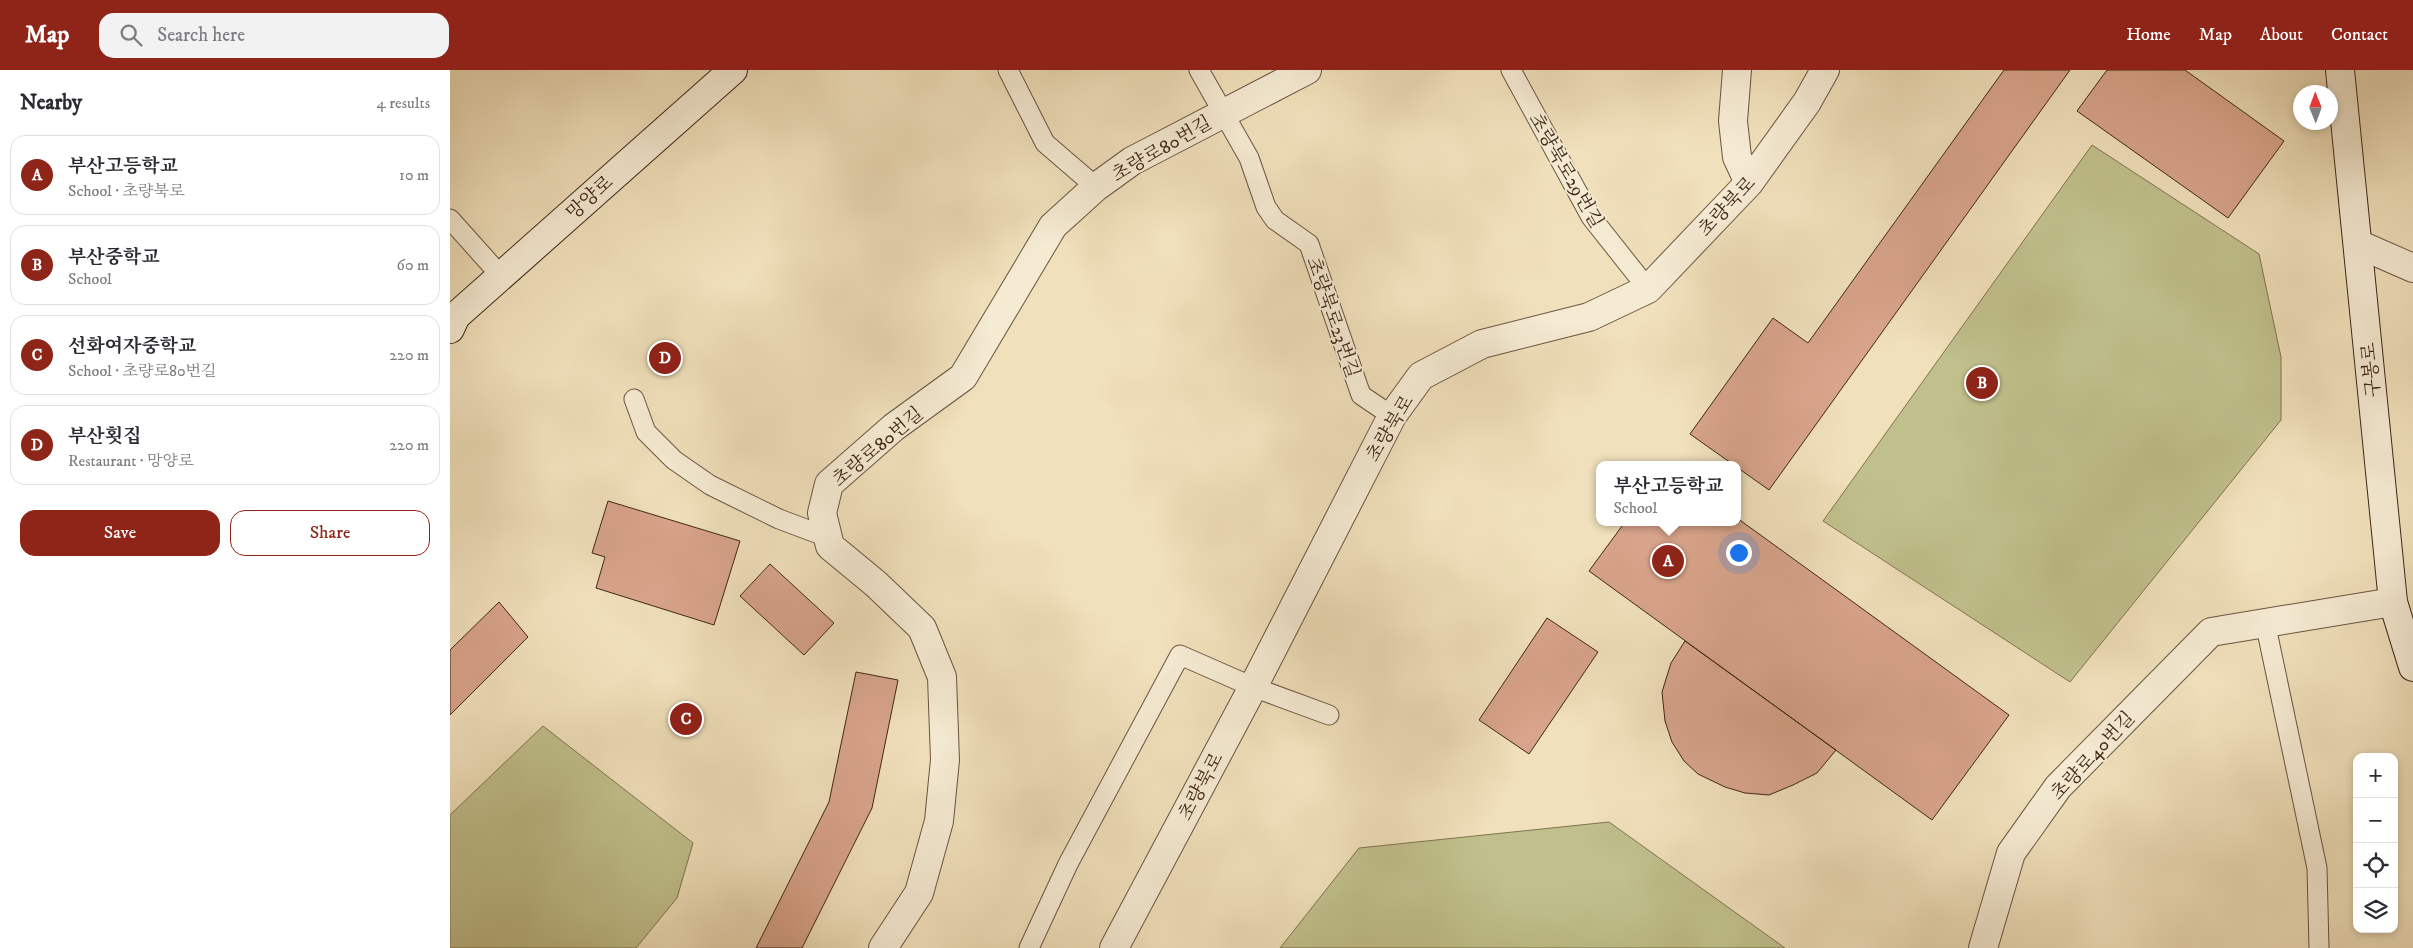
<!DOCTYPE html>
<html lang="en">
<head>
<meta charset="utf-8">
<style>
	body { margin:0; font-family:"IM FELL DW Pica","Noto Serif KR",serif; background:#f2f2f3; color:#2b2b33 }
	.controls { position:absolute; right:15px; bottom:15px; display:grid; overflow:hidden; border-radius:10px; box-shadow:0 2px 8px #0003 }
	.controls button { width:45px; height:45px; display:grid; place-items:center; padding:0; border:0; border-bottom:1px solid #e1e1e2; background:#fff; color:#2b2b33; font:25px sans-serif }
	.compass { position:absolute; left:1843px; top:15px; width:45px; height:45px; border-radius:50%; background:#fff; box-shadow:0 2px 8px #0003; rotate:359deg }
	.you { position:absolute; left:1288px; top:482px; width:18px; height:18px; margin:-12px; border:4px solid #fff; border-radius:50%; background:#1a73e8; box-shadow:0 0 0 8px #1a73e833 }
	.badge { display:grid; place-items:center; width:32px; height:32px; border-radius:50%; background:#8f2418; color:#fff; font-size:16px; font-weight:700 }
	.pin { position:absolute; translate:-50% -50%; border:2px solid #fff; box-shadow:0 1px 5px #0006 }
	.popup { position:absolute; left:1146px; top:391px; width:145px; height:65px; box-sizing:border-box; display:grid; place-content:center; border-radius:10px; background:#fff; filter:drop-shadow(0 1px 4px #0005); font-size:16px; white-space:nowrap; color:#7c7c81 }
	.popup b { font-size:19px; color:#2b2b33 }
	.popup::after { content:''; position:absolute; left:50%; top:100%; margin-left:-10px; border:10px solid transparent; border-top-color:#fff }
	.list { margin:0; padding:0; list-style:none }
	h2 { display:flex; justify-content:space-between; align-items:center; height:65px; margin:0; padding:0 20px; font-size:21px }
	h2 small { font-size:16px; font-weight:400; color:#7c7c81 }
	.list li { display:grid; grid-template-columns:32px 1fr auto; gap:15px; align-items:center; box-sizing:border-box; height:80px; margin:0 10px 10px; padding:0 10px; border:1px solid #e1e1e2; border-radius:15px }
	.list b { display:block; font-size:19px; white-space:nowrap }
	.list p { margin:0; font-size:16px; white-space:nowrap; color:#7c7c81 }
	.list em { font-size:16px; font-style:normal; color:#7c7c81 }
	.actions { display:flex; gap:10px; padding:15px 20px }
	.actions a { flex:1; padding:11px 0; border:1px solid #8f2418; border-radius:15px; text-align:center; font-size:18px; color:#8f2418 }
	.actions .main { background:#8f2418; color:#fff }
	.icon { flex:none; width:28px; height:28px; fill:none; stroke:currentColor; stroke-width:2; stroke-linecap:round; stroke-linejoin:round }
	.map { position:relative; flex:none; width:1963px; height:878px; overflow:hidden }
	header { display:flex; align-items:center; gap:30px; box-sizing:border-box; height:70px; padding:0 25px; background:#8f2418; color:#fff }
	header strong { font-size:24px }
	nav { display:flex; gap:28px; margin-inline-start:auto; font-size:18px }
	.search { width:350px; height:45px; background:#f2f2f3; display:flex; align-items:center; gap:12px; box-sizing:border-box; padding:0 18px; border-radius:15px; color:#7c7c81; font-size:19px }
	main { display:flex }
	aside { flex:1; background:#fff }
	.map>svg:first-child { display:block }
</style>
</head>
<body>
<header>
<strong>Map</strong>
<div class="search"><svg class="icon" aria-label="search" viewBox="0 0 24 24"><circle cx="10" cy="10" r="6"/><path d="M15 15l6 6"/></svg>Search here</div>
<nav><a>Home</a><a>Map</a><a>About</a><a>Contact</a></nav>
</header>
<main>
<aside>
<h2>Nearby<small>4 results</small></h2>
<ul class="list">
<li><span class="badge">A</span><div><b>부산고등학교</b><p>School · 초량북로</p></div><em>10 m</em></li>
<li><span class="badge">B</span><div><b>부산중학교</b><p>School</p></div><em>60 m</em></li>
<li><span class="badge">C</span><div><b>선화여자중학교</b><p>School · 초량로80번길</p></div><em>220 m</em></li>
<li><span class="badge">D</span><div><b>부산횟집</b><p>Restaurant · 망양로</p></div><em>220 m</em></li>
</ul>
<div class="actions"><a class="main">Save</a><a>Share</a></div>
</aside>
<div class="map">
<svg width="1963" height="878" viewBox="0 0 1963 878">
	<rect width="100%" height="100%" fill="#f0e0bb"/>
	<filter id="stains"><feTurbulence type="fractalNoise" baseFrequency=".004" numOctaves="4"/><feColorMatrix values="0 0 0 0 .2 0 0 0 0 .09 0 0 0 0 .02 0 0 0 .5 -.17"/></filter>
	<radialGradient id="worn" r=".72"><stop offset=".6" stop-color="#630" stop-opacity="0"/><stop offset="1" stop-color="#630" stop-opacity=".3"/></radialGradient>
	<path fill="#c0c08c" stroke="#807352" d="M 1642,75 L 1809,184 L 1831,287 L 1831,350 L 1620,612 L 1373,451 Z
		M 93,656 L 243,773 L 227,828 L 186,878 L 0,878 L 0,745 Z
		M 1159,752 L 1335,878 L 830,878 L 909,778 Z"/>
	<path fill="#d8a48b" stroke="#3f2617" d="M 1554,0 L 1620,0 L 1319,420 L 1240,364 L 1323,248 L 1358,273 Z
		M 1657,0 L 1735,0 L 1834,71 L 1778,148 L 1627,41 Z
		M 158,431 L 290,471 L 264,555 L 146,518 L 155,487 L 142,483 Z
		M 1287,448 L 1559,645 L 1482,750 L 1139,501 L 1175,452 L 1287,452 Z
		M 320,494 L 384,553 L 354,585 L 290,526 Z
		M 49,532 L 78,567 L 0,645 L 0,580 Z
		M 1097,548 L 1148,582 L 1079,684 L 1029,650 Z
		M 1235,571 L 1386,680 L 1367,703 L 1343,715 L 1319,725 L 1295,723 L 1275,717 L 1248,704 L 1234,691 L 1222,672 L 1215,651 L 1212,622 L 1221,593 Z
		M 406,602 L 448,610 L 422,738 L 352,878 L 306,878 L 379,732 Z"/>
	<g fill="none" stroke-linecap="round" stroke-linejoin="round">
		<g stroke="#6b5440" stroke-width="21">
			<path id="lane" d="M 558,0 L 595,73 L 646,117
				M 749,0 L 799,88 L 816,137 L 825,150 L 859,174 L 911,325 L 942,346
				M 1061,0 L 1141,147 L 1198,219
				M 0,149 L 51,206
				M 184,329 L 196,362 L 224,390 L 260,415 L 329,449 L 377,467
				M 1815,552 L 1867,798 L 1869,878
				M 579,878 L 618,794 L 730,585 L 803,617 L 879,645"/>
		</g>
		<g stroke="#6b5440" stroke-width="30">
			<path id="street" d="M 1287,0 L 1283,51 L 1287,87 L 1299,113
				M 1908,174 L 1963,198
				M 433,878 L 469,823 L 489,751 L 495,690 L 492,607 L 472,558 L 426,514 L 380,476 L 372,443 L 379,414 L 444,357 L 513,307 L 603,156 L 646,117 L 682,91 L 857,0
				M 664,878 L 803,617 L 942,346 L 971,306 L 1032,274 L 1139,247 L 1198,219 L 1299,113 L 1357,32 L 1375,0
				M 1533,878 L 1561,783 L 1608,717 L 1761,562 L 1943,532"/>
		</g>
		<g stroke="#3f2617" stroke-width="30">
			<path id="secondary" d="M 1890,0 L 1943,532 L 1963,597
				M 0,259 L 6,246 L 283,0"/>
		</g>
		<use href="#lane" stroke="#f5ebd3" stroke-width="19"/>
		<use href="#street" stroke="#f5ebd3" stroke-width="28"/>
		<use href="#secondary" stroke="#f5ebd3" stroke-width="28"/>
	</g>
	<g text-anchor="middle" stroke-width="4" stroke-linejoin="round" paint-order="stroke">
		<g font-size="19" fill="#3f2617" stroke="#f5ebd3">
			<text transform="translate(711 78) rotate(-30)" y="7">초량로80번길</text>
			<text transform="translate(1117 100) rotate(60)" y="7">초량북로29번길</text>
			<text transform="translate(139 127) rotate(-42)" y="7">망양로</text>
			<text transform="translate(1276 136) rotate(-47)" y="7">초량북로</text>
			<text transform="translate(884 247) rotate(71)" y="7">초량북로23번길</text>
			<text transform="translate(1920 300) rotate(-96)" y="7">구봉로</text>
			<text transform="translate(939 358) rotate(-59)" y="7">초량북로</text>
			<text transform="translate(427 376) rotate(-40)" y="7">초량로80번길</text>
			<text transform="translate(1642 685) rotate(-47)" y="7">초량로40번길</text>
			<text transform="translate(750 716) rotate(-62)" y="7">초량북로</text>
		</g>
	</g>
	<rect width="100%" height="100%" filter="url(#stains)"/>
	<rect width="100%" height="100%" fill="url(#worn)"/>
</svg>
<div class="controls">
<button>+</button>
<button>−</button>
<button><svg class="icon" aria-label="locate" viewBox="0 0 24 24"><circle cx="12" cy="12" r="6"/><path d="M12 2v4M12 18v4M2 12h4M18 12h4"/></svg></button>
<button><svg class="icon" aria-label="layers" viewBox="0 0 24 24"><path d="M12 4l9 5-9 5-9-5zM3 14l9 5 9-5"/></svg></button>
</div>
<svg class="compass" viewBox="-18 -18 36 36"><path d="M0-13l5 13h-10z" fill="#e53935"/><path d="M0 13l5-13h-10z" fill="#7c7c81"/></svg>
<div class="you"></div>
<div class="pin badge" style="left:1218px;top:491px">A</div>
<div class="popup"><b>부산고등학교</b>School</div>
<div class="pin badge" style="left:1532px;top:313px">B</div>
<div class="pin badge" style="left:236px;top:649px">C</div>
<div class="pin badge" style="left:215px;top:288px">D</div>
</div>
</main>
</body>
</html>
